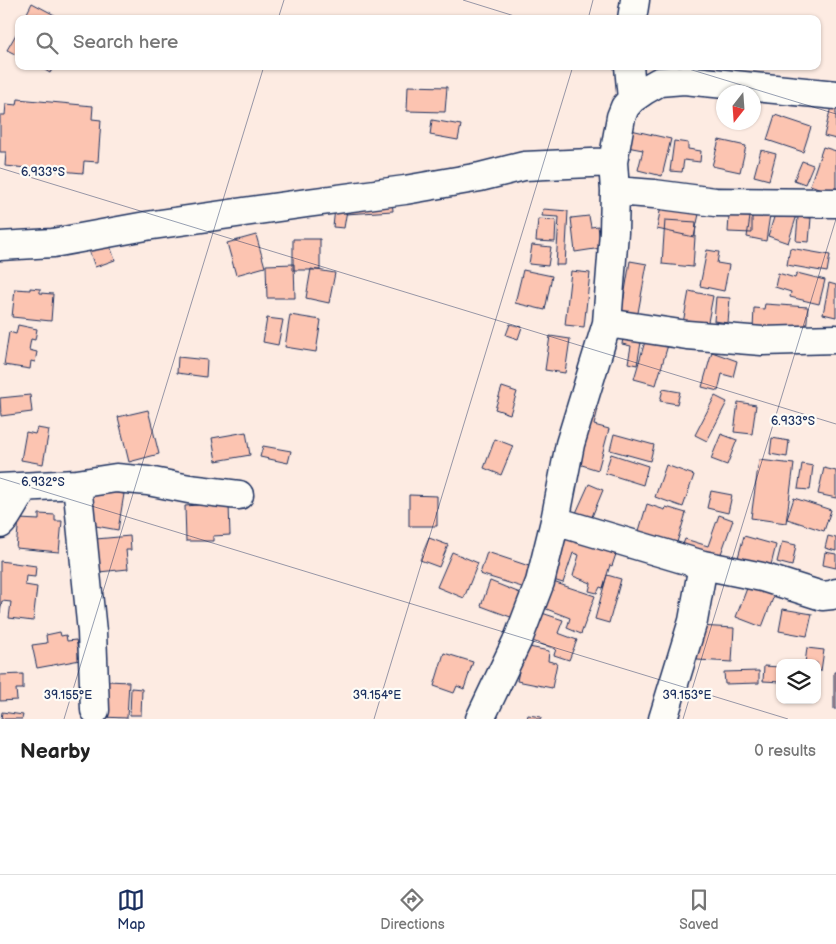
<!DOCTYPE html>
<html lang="en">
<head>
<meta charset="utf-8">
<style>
	body { margin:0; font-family:"Balsamiq Sans",sans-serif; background:#f2f2f2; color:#222 }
	.controls { position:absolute; right:15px; bottom:15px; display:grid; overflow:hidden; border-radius:10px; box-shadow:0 1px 4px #0004 }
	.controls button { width:45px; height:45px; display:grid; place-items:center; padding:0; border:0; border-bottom:1px solid #e0e0e0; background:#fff; color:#222; font:25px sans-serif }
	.compass { position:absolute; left:716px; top:85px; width:45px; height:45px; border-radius:50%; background:#fff; box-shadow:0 1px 4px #0004; rotate:197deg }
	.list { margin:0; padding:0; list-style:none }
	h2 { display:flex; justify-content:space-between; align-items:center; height:65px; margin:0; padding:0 20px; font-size:21px }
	h2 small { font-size:16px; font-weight:400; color:#767676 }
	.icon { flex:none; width:28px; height:28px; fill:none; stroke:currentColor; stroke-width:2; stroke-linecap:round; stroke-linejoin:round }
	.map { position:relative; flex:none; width:836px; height:719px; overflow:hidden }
	.search { position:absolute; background:#fff; box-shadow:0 1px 4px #0004; left:15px; right:15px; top:15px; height:55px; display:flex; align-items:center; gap:12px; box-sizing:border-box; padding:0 18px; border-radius:10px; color:#767676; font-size:19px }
	.sheet { height:155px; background:#fff }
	nav { display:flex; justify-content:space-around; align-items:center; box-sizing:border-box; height:70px; border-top:1px solid #e0e0e0; background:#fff; font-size:14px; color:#767676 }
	nav a { display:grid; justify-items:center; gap:2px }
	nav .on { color:#1b2f5e }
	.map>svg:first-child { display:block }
</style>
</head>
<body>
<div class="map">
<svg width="836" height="719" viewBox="0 0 836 719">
	<rect width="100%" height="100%" fill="#fdebe2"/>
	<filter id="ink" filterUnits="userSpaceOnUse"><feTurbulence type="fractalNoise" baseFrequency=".02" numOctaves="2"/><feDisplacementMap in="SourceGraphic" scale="10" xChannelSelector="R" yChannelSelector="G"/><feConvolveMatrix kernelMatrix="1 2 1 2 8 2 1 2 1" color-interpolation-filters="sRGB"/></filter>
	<g filter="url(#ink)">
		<path fill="#fcc4b1" stroke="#1b2f5e" d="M 32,3 L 62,19 L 24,19 Z
			M 19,29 L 19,56 L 7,50 Z
			M 38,66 L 54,66 L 50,73 Z
			M 408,86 L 447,87 L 445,112 L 407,111 Z
			M 18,99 L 93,106 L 92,119 L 101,120 L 98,162 L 84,161 L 83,173 L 5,166 L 6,152 L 0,152 L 0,115 L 5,115 L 6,104 L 17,105 Z
			M 832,102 L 836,103 L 836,139 L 824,136 Z
			M 775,115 L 811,127 L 803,152 L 767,140 Z
			M 432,120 L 461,125 L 458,140 L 430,135 Z
			M 631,130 L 671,139 L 662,176 L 638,170 L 643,150 L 627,147 Z
			M 719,140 L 746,146 L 740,172 L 712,166 Z
			M 674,141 L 688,143 L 688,149 L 701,151 L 700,162 L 684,160 L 682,172 L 670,171 Z
			M 823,147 L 836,151 L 836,194 L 810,185 Z
			M 761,150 L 776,154 L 769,180 L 754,176 Z
			M 802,161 L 813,165 L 805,184 L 794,180 Z
			M 392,199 L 393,211 L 346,214 L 345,201 Z
			M 752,204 L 771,208 L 766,241 L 747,237 Z
			M 661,205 L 699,214 L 694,237 L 657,229 Z
			M 778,205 L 798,212 L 788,243 L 768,236 Z
			M 335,208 L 347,210 L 344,228 L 333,227 Z
			M 543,209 L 568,211 L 565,265 L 556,265 L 559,217 L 542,216 Z
			M 589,216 L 591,227 L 598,226 L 601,248 L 575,252 L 571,218 Z
			M 729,216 L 752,217 L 752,233 L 728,232 Z
			M 798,217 L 811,218 L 809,242 L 796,241 Z
			M 538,219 L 556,220 L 555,242 L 536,241 Z
			M 665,220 L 696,222 L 693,267 L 662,264 Z
			M 256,235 L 265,267 L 236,275 L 227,243 Z
			M 293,239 L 320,239 L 320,270 L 293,270 Z
			M 109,243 L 115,260 L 95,267 L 89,250 Z
			M 532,245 L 551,247 L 548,266 L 529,264 Z
			M 790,248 L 830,255 L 827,272 L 787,265 Z
			M 707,250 L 719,252 L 717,263 L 729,265 L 724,291 L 700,286 Z
			M 630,261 L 647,264 L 637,318 L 621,315 Z
			M 294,264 L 295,298 L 267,298 L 266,265 Z
			M 311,269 L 335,273 L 329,303 L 306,298 Z
			M 523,270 L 552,276 L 545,310 L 515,303 Z
			M 571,271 L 590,273 L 584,327 L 565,325 Z
			M 778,273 L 795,278 L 797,273 L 825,280 L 819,304 L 790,297 L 791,292 L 775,287 Z
			M 829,283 L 836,285 L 836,317 L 823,314 Z
			M 30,288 L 40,289 L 40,293 L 53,294 L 51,321 L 12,317 L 15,289 L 30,290 Z
			M 689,291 L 713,296 L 707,327 L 683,323 Z
			M 716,297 L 730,298 L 728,323 L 714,321 Z
			M 765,304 L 808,307 L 806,333 L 753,329 L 754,308 L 764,309 Z
			M 290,315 L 321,320 L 316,352 L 285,347 Z
			M 267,318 L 283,320 L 278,345 L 263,342 Z
			M 510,324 L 522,327 L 518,339 L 506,335 Z
			M 18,325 L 37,329 L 35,340 L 31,339 L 29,350 L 37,352 L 35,362 L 31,361 L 30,369 L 4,365 L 9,332 L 16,334 Z
			M 624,333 L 642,337 L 637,365 L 628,363 L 631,346 L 622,344 Z
			M 550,336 L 570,339 L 565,373 L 545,370 Z
			M 646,338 L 668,345 L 656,385 L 634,379 Z
			M 712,352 L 737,361 L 733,377 L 722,374 L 718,391 L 702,387 Z
			M 178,357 L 207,360 L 206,377 L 177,373 Z
			M 502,387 L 517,392 L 510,414 L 495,409 Z
			M 663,389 L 680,392 L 677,404 L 660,401 Z
			M 30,395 L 32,412 L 1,416 L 0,398 Z
			M 715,396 L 727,402 L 707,441 L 695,435 Z
			M 738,402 L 756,405 L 752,434 L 734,432 Z
			M 585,406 L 598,409 L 594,425 L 609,429 L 598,470 L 569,461 Z
			M 148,410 L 159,454 L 129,462 L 118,417 Z
			M 37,428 L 49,430 L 43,464 L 21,460 L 26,432 L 35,434 Z
			M 246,432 L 250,455 L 216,461 L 212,438 Z
			M 614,434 L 654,445 L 650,461 L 610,450 Z
			M 721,434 L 737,440 L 727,465 L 711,459 Z
			M 772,438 L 789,441 L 787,457 L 770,454 Z
			M 495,439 L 513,446 L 501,475 L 484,468 Z
			M 263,446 L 291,451 L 288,463 L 260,457 Z
			M 611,454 L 648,466 L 643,485 L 605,473 Z
			M 759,460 L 794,464 L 786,523 L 751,518 Z
			M 802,464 L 813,466 L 810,490 L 798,489 Z
			M 666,465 L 694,475 L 683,507 L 655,497 Z
			M 824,468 L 836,471 L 836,498 L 818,494 Z
			M 589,484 L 603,490 L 591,519 L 576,513 Z
			M 90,489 L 124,494 L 118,530 L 85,524 Z
			M 711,491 L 732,495 L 728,513 L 707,508 Z
			M 409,495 L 437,496 L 437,526 L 409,526 Z
			M 794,498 L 831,510 L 824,531 L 787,519 Z
			M 198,499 L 229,505 L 230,535 L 213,536 L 213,541 L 186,541 L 185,506 L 198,505 Z
			M 647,504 L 665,510 L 666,507 L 686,513 L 674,552 L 638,534 Z
			M 39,514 L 55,515 L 55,521 L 62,521 L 59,552 L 16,548 L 19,519 L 39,520 Z
			M 719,515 L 733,520 L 717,565 L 680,552 L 685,539 L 708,546 Z
			M 565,527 L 619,545 L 612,566 L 610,565 L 603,588 L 600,587 L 597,593 L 589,591 L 591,583 L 573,576 L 579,555 L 573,553 L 563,583 L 550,579 Z
			M 130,536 L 131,550 L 126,550 L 128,569 L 99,572 L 96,539 Z
			M 744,536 L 776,545 L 770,569 L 737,561 Z
			M 828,536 L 836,538 L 836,551 L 825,548 Z
			M 429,538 L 448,545 L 439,567 L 420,560 Z
			M 782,542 L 796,545 L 792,566 L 777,562 Z
			M 452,552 L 478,563 L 464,598 L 437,587 Z
			M 487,552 L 532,567 L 525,588 L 480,574 Z
			M 825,552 L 836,554 L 836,568 L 823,565 Z
			M 0,561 L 36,566 L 35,577 L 26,576 L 25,585 L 37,587 L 33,621 L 9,618 L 11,602 L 2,601 L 0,613 Z
			M 607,575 L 621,579 L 609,623 L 595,619 Z
			M 490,581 L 525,595 L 516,619 L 481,606 Z
			M 553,582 L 595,596 L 581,634 L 567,628 L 570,618 L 544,608 Z
			M 749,583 L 775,593 L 762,627 L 736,617 Z
			M 783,609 L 812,614 L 807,636 L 779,631 Z
			M 542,613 L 563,620 L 558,633 L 577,640 L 569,660 L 554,655 L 556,649 L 532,641 Z
			M 699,626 L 734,628 L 732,662 L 697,660 Z
			M 60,632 L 61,636 L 66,635 L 67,641 L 76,640 L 80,660 L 37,668 L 32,645 L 47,643 L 46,635 Z
			M 524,646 L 549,651 L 548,661 L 557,663 L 552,688 L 517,681 Z
			M 807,648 L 824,650 L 821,671 L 817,671 L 817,663 L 805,663 Z
			M 444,653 L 473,662 L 464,689 L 457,686 L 454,693 L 434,686 Z
			M 764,666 L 780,667 L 780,682 L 763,681 Z
			M 759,671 L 759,683 L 725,684 L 724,672 Z
			M 834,672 L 836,672 L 836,709 L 834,709 Z
			M 23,674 L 23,689 L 16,689 L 17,700 L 0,701 L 0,675 Z
			M 108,681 L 129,682 L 127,718 L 100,717 L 108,688 Z
			M 131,688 L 142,689 L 141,715 L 130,715 Z
			M 2,712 L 23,715 L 22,719 L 1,719 Z
			M 528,715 L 541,717 L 541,719 L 527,719 Z"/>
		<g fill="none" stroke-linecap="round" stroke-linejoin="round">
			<g stroke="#1b2f5e" stroke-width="31">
				<path id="minor" d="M 632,19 L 635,0
					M 629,66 L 632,99
					M 615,191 L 654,194 L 715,202 L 836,203
					M 0,246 L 53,243 L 146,226 L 307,203 L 405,190 L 480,177 L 524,166 L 613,162
					M 607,323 L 687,335 L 762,341 L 836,339
					M 77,484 L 92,632 L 95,710
					M 0,488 L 77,484 L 116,478 L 148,481 L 189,489 L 239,495
					M 555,521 L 703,565 L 762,577 L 822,596 L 832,595 L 836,593
					M 0,524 C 6,520 18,496 24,488
					M 480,719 L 519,637 L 540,582 L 555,521 L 570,444 L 607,323 L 614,232 L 615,191 L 613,162 L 621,117 L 625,107 L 632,99 L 645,90 L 659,82 L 684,80 L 836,95
					M 663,719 L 693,621 L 703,565"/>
			</g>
			<use href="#minor" stroke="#fdfcf7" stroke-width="28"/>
		</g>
	</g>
	<path fill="none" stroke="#1b2f5e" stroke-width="1" stroke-opacity="0.45" d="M 463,0 L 524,19M 278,19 L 284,0M 588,19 L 593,0M 679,66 L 836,114M 0,168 L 836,424M 0,478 L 788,719M 64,719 L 264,66M 374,719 L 573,66M 683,719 L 836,219"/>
	<g font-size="12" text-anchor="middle" fill="#1b2f5e" stroke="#fdfcf7" stroke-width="4.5" stroke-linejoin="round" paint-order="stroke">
		<text x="43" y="176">6.933°S</text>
		<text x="793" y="425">6.933°S</text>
		<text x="43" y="486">6.932°S</text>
		<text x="68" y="699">39.155°E</text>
		<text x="377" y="699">39.154°E</text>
		<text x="687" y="699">39.153°E</text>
	</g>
</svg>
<div class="controls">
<button><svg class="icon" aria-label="layers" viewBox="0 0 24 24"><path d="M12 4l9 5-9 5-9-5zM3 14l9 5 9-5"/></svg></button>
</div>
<svg class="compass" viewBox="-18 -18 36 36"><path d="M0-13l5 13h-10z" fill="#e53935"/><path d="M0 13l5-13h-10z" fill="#767676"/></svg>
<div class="search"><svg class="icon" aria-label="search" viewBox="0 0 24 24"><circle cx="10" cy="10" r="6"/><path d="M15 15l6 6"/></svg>Search here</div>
</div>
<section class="sheet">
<h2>Nearby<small>0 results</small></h2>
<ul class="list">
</ul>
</section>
<nav>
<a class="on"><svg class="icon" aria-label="map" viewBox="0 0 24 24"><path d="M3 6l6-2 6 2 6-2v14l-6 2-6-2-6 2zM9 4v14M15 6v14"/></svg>Map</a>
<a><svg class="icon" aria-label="directions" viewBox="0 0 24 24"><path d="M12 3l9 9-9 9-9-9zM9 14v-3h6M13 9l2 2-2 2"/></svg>Directions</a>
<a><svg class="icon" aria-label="saved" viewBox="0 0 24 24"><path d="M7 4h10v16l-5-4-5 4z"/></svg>Saved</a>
</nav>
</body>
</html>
